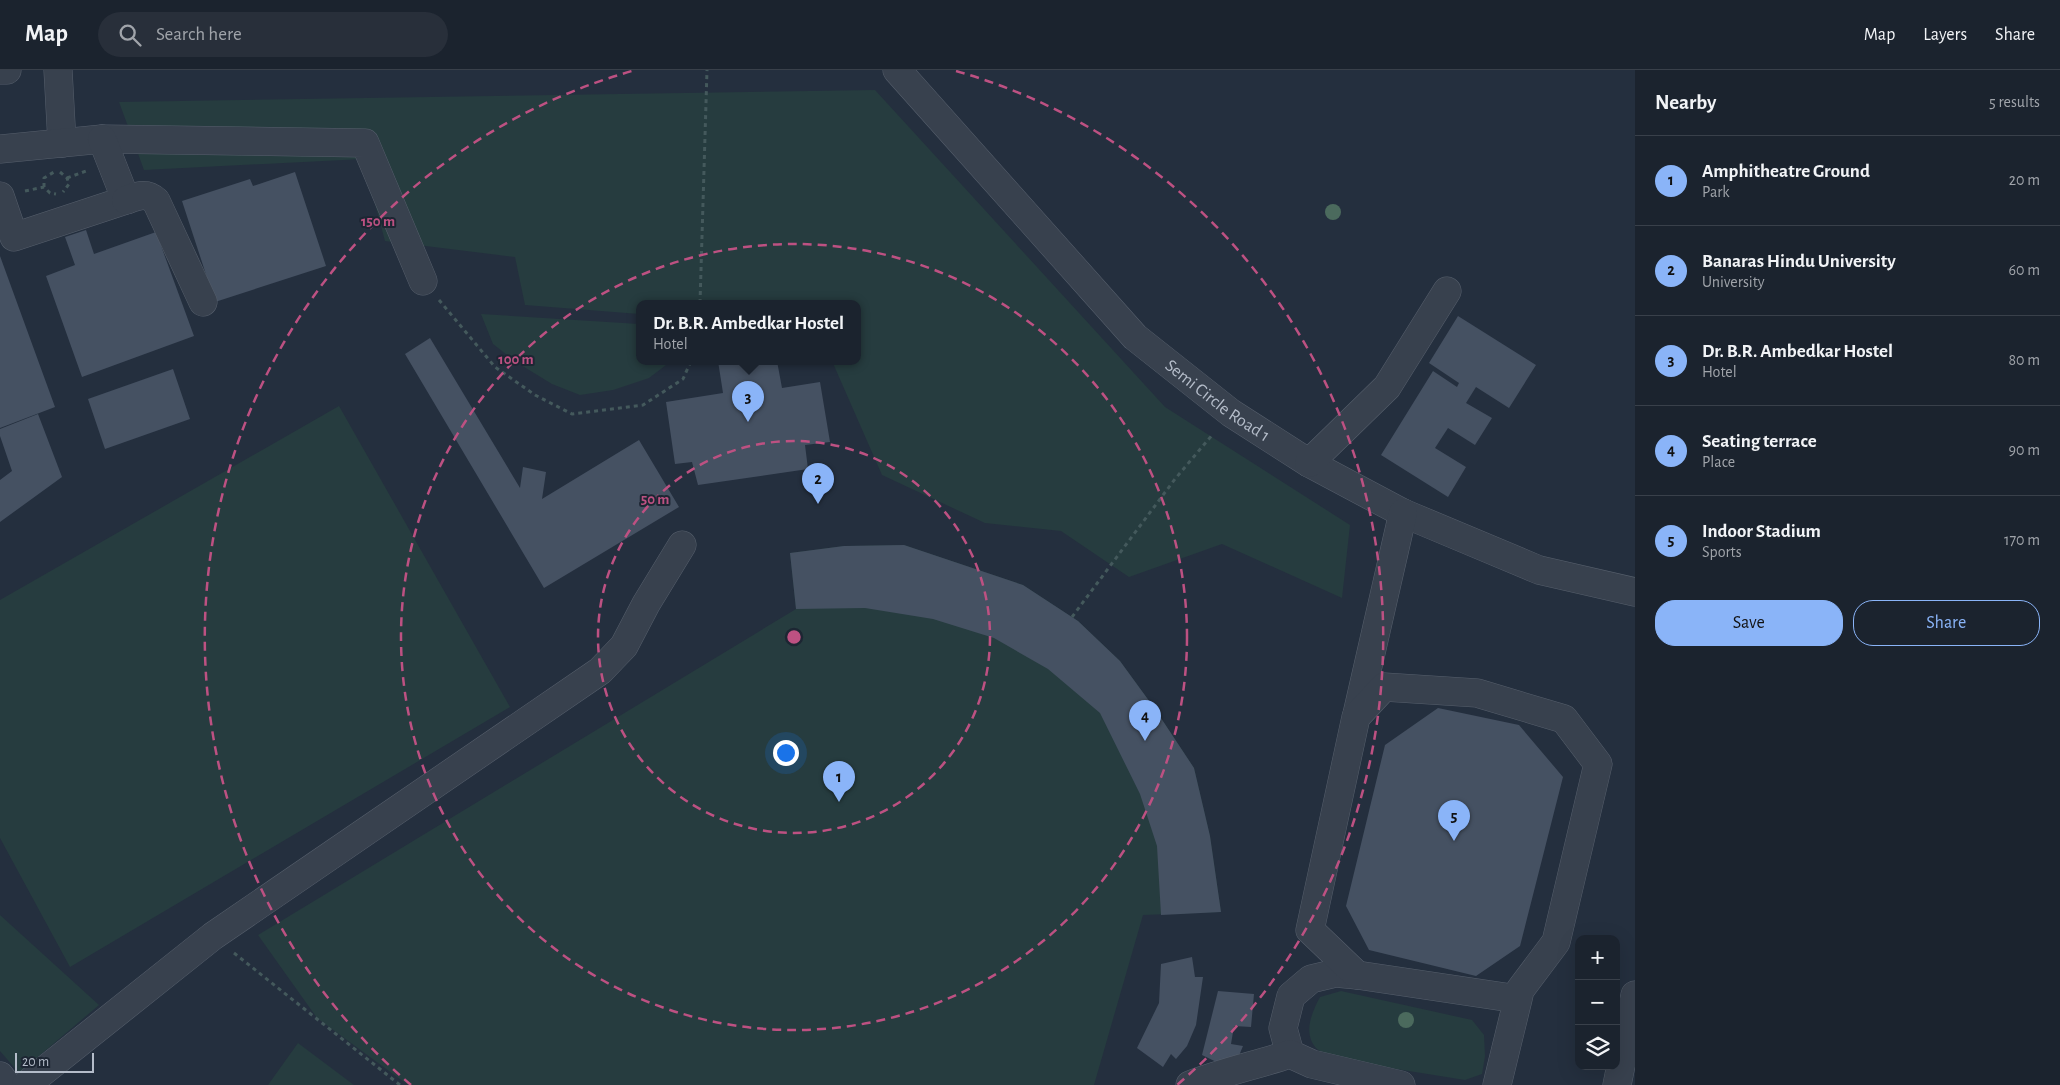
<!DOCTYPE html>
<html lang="en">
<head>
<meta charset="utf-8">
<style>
	body { margin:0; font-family:"Alegreya Sans",sans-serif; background:#282f3a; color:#f1f3f6 }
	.controls { position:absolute; right:15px; bottom:15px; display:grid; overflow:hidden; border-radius:10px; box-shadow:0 5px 20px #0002 }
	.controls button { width:45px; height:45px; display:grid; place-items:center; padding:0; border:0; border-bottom:1px solid #39404a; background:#1b232e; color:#f1f3f6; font:25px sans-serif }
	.scale { position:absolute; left:15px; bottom:12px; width:79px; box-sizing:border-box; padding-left:5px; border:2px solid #b4bcc9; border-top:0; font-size:14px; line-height:18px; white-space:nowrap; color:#b4bcc9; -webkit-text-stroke:4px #1d2633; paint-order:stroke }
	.you { position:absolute; left:785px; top:682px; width:18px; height:18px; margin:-12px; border:4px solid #fff; border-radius:50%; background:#1a73e8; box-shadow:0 0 0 8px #1a73e833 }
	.badge { display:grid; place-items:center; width:32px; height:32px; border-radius:50%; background:#8ab4f8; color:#111; font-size:16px; font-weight:700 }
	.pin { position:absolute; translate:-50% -41px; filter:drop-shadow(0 1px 2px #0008) }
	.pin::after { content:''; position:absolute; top:26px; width:18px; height:15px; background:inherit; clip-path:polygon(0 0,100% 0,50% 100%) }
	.popup { position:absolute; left:636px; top:230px; width:225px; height:65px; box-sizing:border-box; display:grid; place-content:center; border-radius:10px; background:#1b232e; filter:drop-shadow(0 1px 4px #0005); font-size:16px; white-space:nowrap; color:#a0a4aa }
	.popup b { font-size:19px; color:#f1f3f6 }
	.popup::after { content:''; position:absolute; left:50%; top:100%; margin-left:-10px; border:10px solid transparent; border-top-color:#1b232e }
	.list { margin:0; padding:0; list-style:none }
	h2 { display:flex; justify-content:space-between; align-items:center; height:65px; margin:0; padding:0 20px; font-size:21px }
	h2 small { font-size:16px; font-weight:400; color:#a0a4aa }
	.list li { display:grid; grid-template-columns:32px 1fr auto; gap:15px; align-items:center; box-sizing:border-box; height:90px; padding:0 20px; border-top:1px solid #39404a }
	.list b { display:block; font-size:19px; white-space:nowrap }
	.list p { margin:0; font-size:16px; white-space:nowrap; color:#a0a4aa }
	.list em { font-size:16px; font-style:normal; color:#a0a4aa }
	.actions { display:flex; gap:10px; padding:15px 20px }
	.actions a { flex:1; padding:11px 0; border:1px solid #8ab4f8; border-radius:20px; text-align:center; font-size:18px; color:#8ab4f8 }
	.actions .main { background:#8ab4f8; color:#111 }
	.icon { flex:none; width:28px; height:28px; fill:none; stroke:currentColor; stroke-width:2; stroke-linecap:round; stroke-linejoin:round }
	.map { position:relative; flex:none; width:1635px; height:1015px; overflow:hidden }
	header { display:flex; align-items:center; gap:30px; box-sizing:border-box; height:70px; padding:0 25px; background:#1b232e; border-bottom:1px solid #39404a }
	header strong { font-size:24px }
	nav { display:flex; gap:28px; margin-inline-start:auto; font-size:18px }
	.search { width:350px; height:45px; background:#282f3a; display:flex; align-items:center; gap:12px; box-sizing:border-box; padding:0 18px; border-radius:28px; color:#a0a4aa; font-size:19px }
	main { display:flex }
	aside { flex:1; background:#1b232e }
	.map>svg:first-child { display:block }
</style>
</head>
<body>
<header>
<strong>Map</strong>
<div class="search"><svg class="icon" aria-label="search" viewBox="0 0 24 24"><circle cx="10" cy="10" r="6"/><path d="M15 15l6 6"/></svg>Search here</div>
<nav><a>Map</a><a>Layers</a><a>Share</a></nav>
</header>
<main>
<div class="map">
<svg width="1635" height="1015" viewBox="0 0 1635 1015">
	<rect width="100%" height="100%" fill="#242f3e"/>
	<path fill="#263c3f" d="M 875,20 L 1165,337 L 1350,455 L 1342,528 L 1222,474 L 1129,507 L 1061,461 L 985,453 L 882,405 L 832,291 L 857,291 L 857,233 L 639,233 L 639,244 L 525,235 L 515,187 L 385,171 L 363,89 L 144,100 L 119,32 Z
		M 481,244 L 639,254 L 639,291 L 670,292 L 649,308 L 613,320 L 580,325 L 552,314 L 516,292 L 493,274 Z
		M 339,336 L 510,637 L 70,897 L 0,768 L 0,530 Z
		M 904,475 L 1023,515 L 1078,551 L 1120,591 L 1155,639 L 1194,698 L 1210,766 L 1221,842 L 1143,845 L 1094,1015 L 408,1015 L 317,948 L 258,865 L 796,539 L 790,483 L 844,476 Z
		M 0,845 L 99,935 L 19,1003 L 0,981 Z
		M 1341,921 L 1472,950 L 1484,965 L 1485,986 L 1482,1004 L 1465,1010 L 1334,989 C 1329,986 1322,983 1317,979 C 1302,964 1312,942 1320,927 Z
		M 298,973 L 354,1015 L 268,1015 Z"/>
	<path fill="#455162" d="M 295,102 L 326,196 L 215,232 L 182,131 L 250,109 L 253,116 Z
		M 86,160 L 94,184 L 156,162 L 194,266 L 82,307 L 46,206 L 75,195 L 65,167 Z
		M 0,186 L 55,337 L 0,358 Z
		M 1458,246 L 1536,295 L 1509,338 L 1476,317 L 1466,333 L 1492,348 L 1475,375 L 1448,358 L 1435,378 L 1466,397 L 1448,427 L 1381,385 L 1433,301 L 1457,317 L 1459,313 L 1429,293 Z
		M 430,268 L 520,418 L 523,397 L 546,402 L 542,429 L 639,370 L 679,437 L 544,518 L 405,284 Z
		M 718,291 L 777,291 L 782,318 L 820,312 L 830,372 L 805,375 L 808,399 L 698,415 L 692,392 L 675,394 L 666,332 L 723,323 Z
		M 173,299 L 190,349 L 105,379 L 88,329 Z
		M 38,344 L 62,407 L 0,452 L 0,410 L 12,401 L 0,366 L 0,359 Z
		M 904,475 L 1023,515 L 1078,551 L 1120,591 L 1155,639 L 1194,698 L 1210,766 L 1221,842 L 1161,845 L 1157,776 L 1140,724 L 1100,643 L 1048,599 L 994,568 L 933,549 L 865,538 L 796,539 L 790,483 L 844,476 Z
		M 1438,638 L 1519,655 L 1563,707 L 1520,876 L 1476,906 L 1369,880 L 1346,836 L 1385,675 Z
		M 1192,887 L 1195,907 L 1203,907 L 1196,955 L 1187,976 L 1176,989 L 1171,984 L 1163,997 L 1137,978 L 1159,933 L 1161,894 Z
		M 1218,921 L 1254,924 L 1251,957 L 1234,956 L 1231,974 L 1243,976 L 1233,1000 L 1202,985 Z"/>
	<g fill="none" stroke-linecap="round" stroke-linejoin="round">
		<g stroke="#565f6c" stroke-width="29">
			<g id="minor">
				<path d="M 0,0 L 7,0"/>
				<path d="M 58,0 L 62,73"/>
				<path id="s1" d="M 897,0 L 1135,267 L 1231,343 L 1309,393 L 1403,443 L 1539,500 L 1635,522"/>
				<path d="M 0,79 L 102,69 L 365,73 L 423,211"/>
				<path d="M 0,126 L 14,167 L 126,130 L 102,69"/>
				<path d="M 126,130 C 138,126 146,122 156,131 L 203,232"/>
				<path d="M 1309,393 L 1387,317 L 1447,221"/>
				<path d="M 1357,644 L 1403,443"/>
				<path d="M 1290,984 L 1283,958 L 1291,926 L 1311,909 L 1336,903 L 1357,905"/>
				<path d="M 0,1006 L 7,1015"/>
				<path d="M 26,1015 L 213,866 L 600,601 L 624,576 L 646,534 L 682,475"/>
				<path d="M 1190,1015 C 1223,1002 1257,995 1290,984 L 1312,994 L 1401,1015"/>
				<path d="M 1497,1015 L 1518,929 L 1520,920 L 1556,872 L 1598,694 L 1564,649 L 1477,623 L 1384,617 L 1356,647 L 1310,860 L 1357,905 L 1518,929"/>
				<path d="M 1617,1015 L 1635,925"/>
			</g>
		</g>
		<path stroke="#44595c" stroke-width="3" stroke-dasharray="4 4" stroke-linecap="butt" d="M 60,102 L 67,108 L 69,114 L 63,122
			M 67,108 L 86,101
			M 44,117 L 44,108 L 54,102
			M 25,121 L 44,117 L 50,123 L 56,124
			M 439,230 L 495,297 L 535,325 L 572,344 L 643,335 L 683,309 L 691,291
			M 700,233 L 707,0
			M 1072,547 L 1175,409 L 1213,364
			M 234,883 L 400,1015"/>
		<use href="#minor" stroke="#38414e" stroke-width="28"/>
	</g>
	<g fill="#4b6a5d">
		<circle cx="1333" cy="142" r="8"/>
		<circle cx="1406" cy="950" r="8"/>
	</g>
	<g fill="none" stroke="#bd5182" stroke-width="2.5" stroke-dasharray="9 6">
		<circle cx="794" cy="567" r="196"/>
		<circle cx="794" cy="567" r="393"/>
		<path d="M411 1015A589 589 0 0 1 632 1M956 1A589 589 0 0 1 1177 1015"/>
	</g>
	<g text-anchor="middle" stroke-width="4" stroke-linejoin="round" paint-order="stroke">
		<g font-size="18" fill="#b4bcc9" stroke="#1d2633">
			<text dy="6" stroke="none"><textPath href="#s1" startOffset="462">Semi Circle Road 1</textPath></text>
		</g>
	</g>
	<circle cx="794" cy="567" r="8" fill="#bd5182" stroke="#1d2633" stroke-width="2.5"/>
	<g font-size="15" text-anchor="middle" font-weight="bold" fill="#bd5182" stroke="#1d2633" stroke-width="4" stroke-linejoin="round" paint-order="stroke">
		<text x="378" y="156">150 m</text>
		<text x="516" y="294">100 m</text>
		<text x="655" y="434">50 m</text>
	</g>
</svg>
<div class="controls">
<button>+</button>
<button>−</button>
<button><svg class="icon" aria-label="layers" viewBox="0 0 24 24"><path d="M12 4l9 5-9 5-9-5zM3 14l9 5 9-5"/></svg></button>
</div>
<div class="scale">20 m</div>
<div class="you"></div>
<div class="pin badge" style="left:839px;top:732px">1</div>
<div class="pin badge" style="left:818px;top:434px">2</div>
<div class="pin badge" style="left:748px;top:352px">3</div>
<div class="popup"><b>Dr. B.R. Ambedkar Hostel</b>Hotel</div>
<div class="pin badge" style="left:1145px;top:671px">4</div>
<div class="pin badge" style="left:1454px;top:771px">5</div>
</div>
<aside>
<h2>Nearby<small>5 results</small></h2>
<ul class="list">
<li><span class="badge">1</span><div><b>Amphitheatre Ground</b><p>Park</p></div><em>20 m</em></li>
<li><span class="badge">2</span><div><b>Banaras Hindu University</b><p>University</p></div><em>60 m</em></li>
<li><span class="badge">3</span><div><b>Dr. B.R. Ambedkar Hostel</b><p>Hotel</p></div><em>80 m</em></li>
<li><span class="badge">4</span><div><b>Seating terrace</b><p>Place</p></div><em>90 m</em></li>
<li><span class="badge">5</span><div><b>Indoor Stadium</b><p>Sports</p></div><em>170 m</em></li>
</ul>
<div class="actions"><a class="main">Save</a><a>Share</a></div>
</aside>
</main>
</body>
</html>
